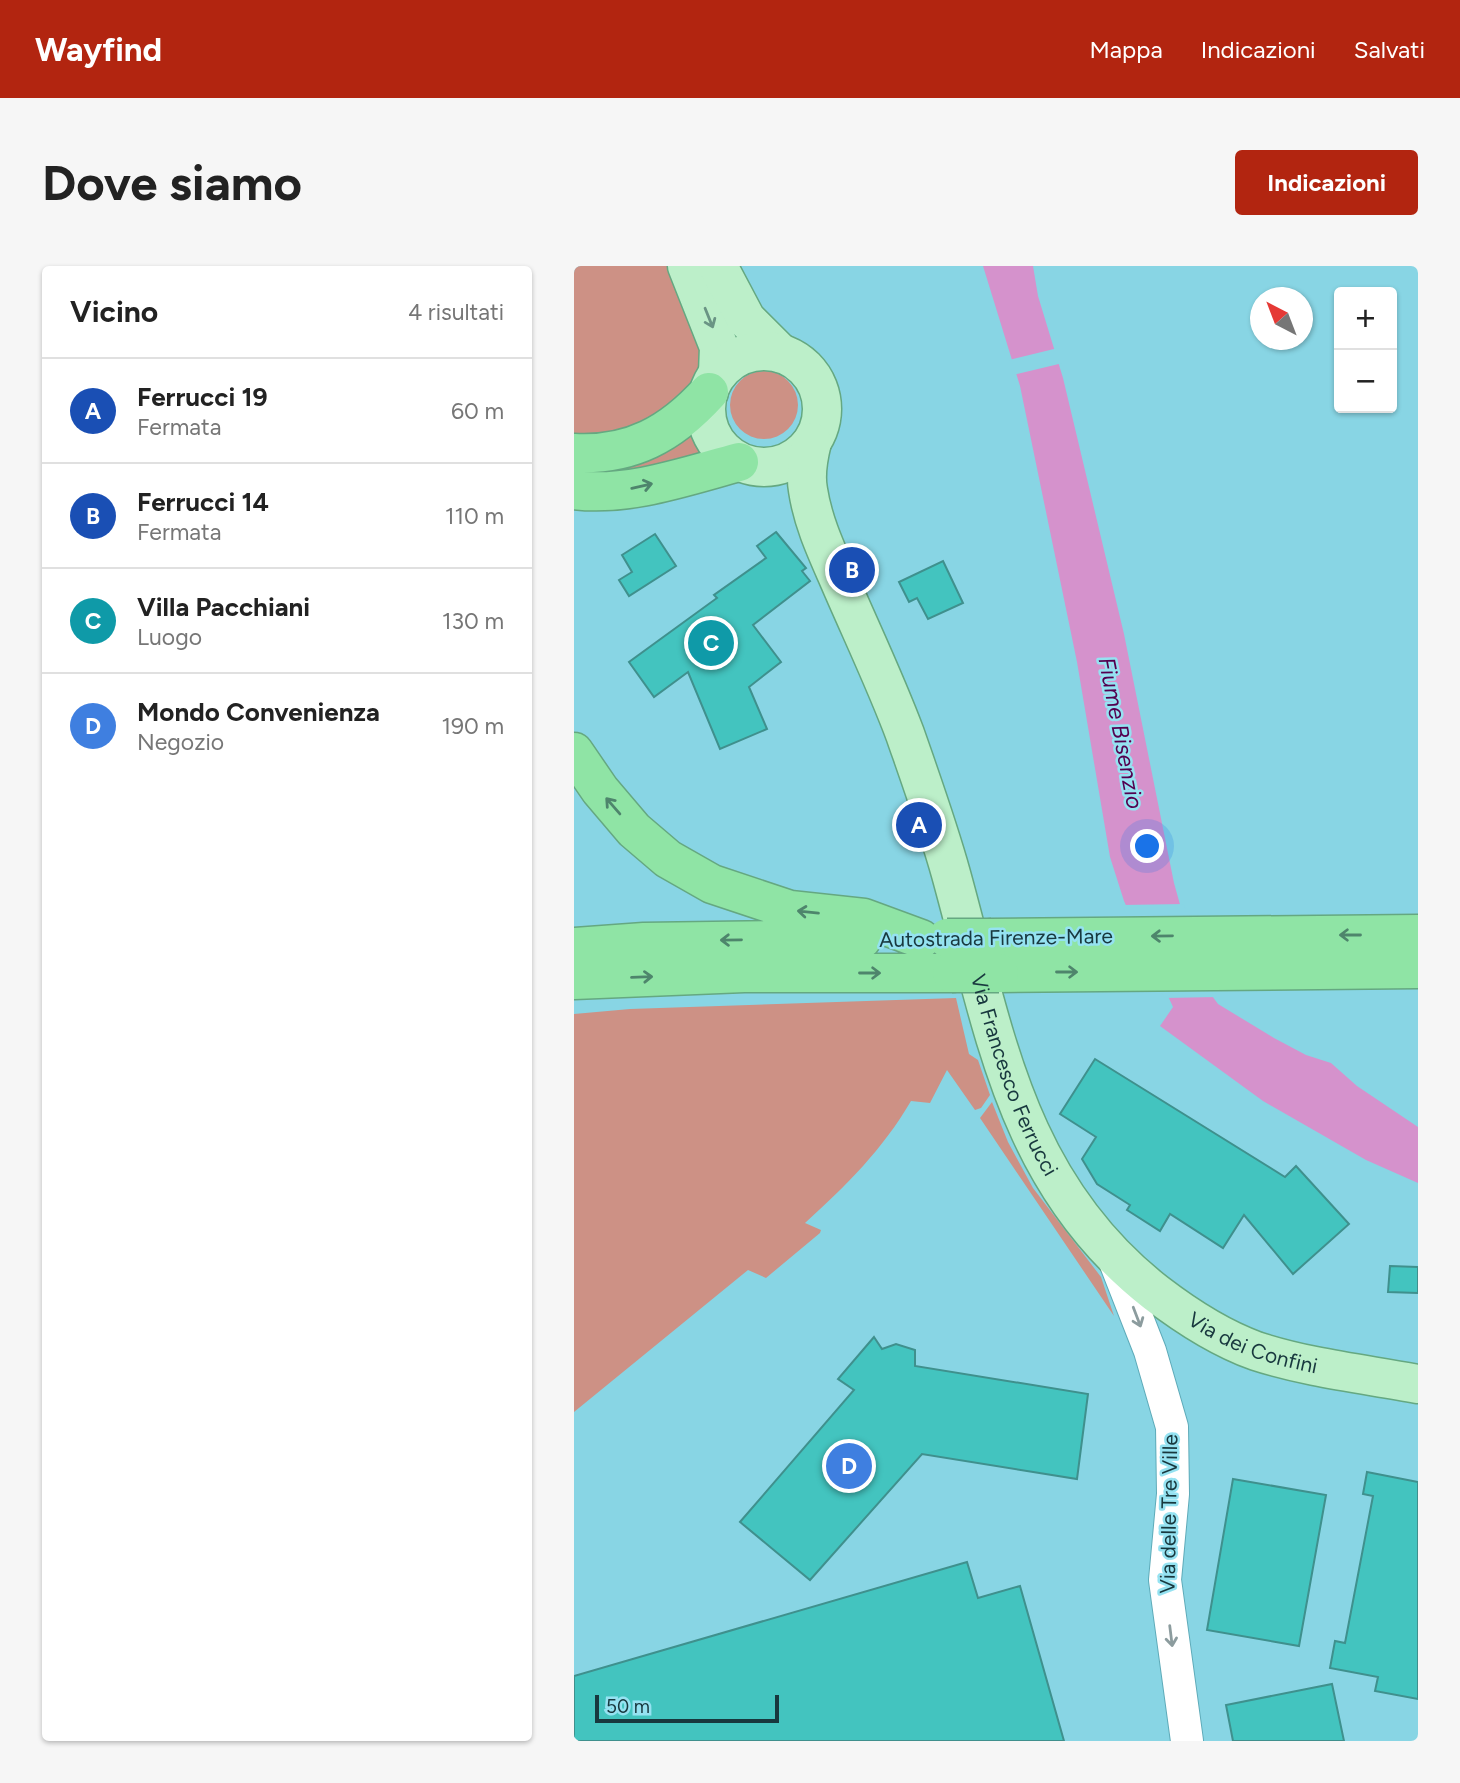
<!DOCTYPE html>
<html lang="it">
<head>
<meta charset="utf-8">
<style>
	body { margin:0; font-family:Figtree,sans-serif; background:#f6f6f6; color:#222 }
	.controls { position:absolute; right:21px; top:21px; display:grid; overflow:hidden; border-radius:7px; box-shadow:0 2px 5px #0004 }
	.controls button { width:63px; height:63px; display:grid; place-items:center; padding:0; border:0; border-bottom:2px solid #e0e0e0; background:#fff; color:#222; font:35px sans-serif }
	.compass { position:absolute; left:676px; top:21px; width:63px; height:63px; border-radius:50%; background:#fff; box-shadow:0 2px 5px #0004; rotate:318deg }
	.scale { position:absolute; left:21px; bottom:18px; width:184px; box-sizing:border-box; padding-left:7px; border:4px solid #18383e; border-top:0; font-size:19px; line-height:24px; white-space:nowrap; color:#18383e; -webkit-text-stroke:5px #95e2f1; paint-order:stroke }
	.you { position:absolute; left:574px; top:581px; width:24px; height:24px; margin:-18px; border:5px solid #fff; border-radius:50%; background:#1a73e8; box-shadow:0 0 0 10px #1a73e833 }
	.badge { display:grid; place-items:center; width:46px; height:46px; border-radius:50%; background:#b22510; color:#fff; font-size:23px; font-weight:700 }
	.pin { position:absolute; translate:-50% -50%; border:4px solid #fff; box-shadow:0 2px 7px #0006 }
	.list { margin:0; padding:0; list-style:none }
	h2 { display:flex; justify-content:space-between; align-items:center; height:91px; margin:0; padding:0 28px; font-size:30px }
	h2 small { font-size:23px; font-weight:400; color:#767676 }
	.list li { display:grid; grid-template-columns:46px 1fr auto; gap:21px; align-items:center; box-sizing:border-box; height:105px; padding:0 28px; border-top:2px solid #e0e0e0 }
	.list b { display:block; font-size:26px; white-space:nowrap }
	.list p { margin:0; font-size:23px; white-space:nowrap; color:#767676 }
	.list em { font-size:23px; font-style:normal; color:#767676 }
	.map { position:relative; flex:none; width:844px; height:1475px; overflow:hidden; border-radius:7px }
	header { display:flex; align-items:center; gap:42px; box-sizing:border-box; height:98px; padding:0 35px; background:#b22510; color:#fff }
	header strong { font-size:33px }
	nav { display:flex; gap:38px; margin-inline-start:auto; font-size:24px }
	.intro { display:flex; align-items:center; justify-content:space-between; box-sizing:border-box; height:168px; padding:0 42px }
	h1 { margin:0; font-size:49px }
	.button { padding:18px 32px; border-radius:7px; background:#b22510; color:#fff; font-size:24px; font-weight:700 }
	main { display:flex; gap:42px; padding:0 42px }
	aside { flex:1; background:#fff; border-radius:7px; box-shadow:0 2px 5px #0004 }
	.map>svg:first-child { display:block }
</style>
</head>
<body>
<header>
<strong>Wayfind</strong>
<nav><a>Mappa</a><a>Indicazioni</a><a>Salvati</a></nav>
</header>
<div class="intro"><h1>Dove siamo</h1><a class="button">Indicazioni</a></div>
<main>
<aside>
<h2>Vicino<small>4 risultati</small></h2>
<ul class="list">
<li><span class="badge" style="background:#1a4fb4">A</span><div><b>Ferrucci 19</b><p>Fermata</p></div><em>60 m</em></li>
<li><span class="badge" style="background:#1a4fb4">B</span><div><b>Ferrucci 14</b><p>Fermata</p></div><em>110 m</em></li>
<li><span class="badge" style="background:#0f9aa8">C</span><div><b>Villa Pacchiani</b><p>Luogo</p></div><em>130 m</em></li>
<li><span class="badge" style="background:#3f7fe0">D</span><div><b>Mondo Convenienza</b><p>Negozio</p></div><em>190 m</em></li>
</ul>
</aside>
<div class="map">
<svg width="844" height="1475" viewBox="0 0 844 1475">
	<rect width="100%" height="100%" fill="#88d5e4"/>
	<path fill="#cd9185" d="M 0,0 L 106,0 L 134,66 L 129,108 L 95,152 L 0,176 Z
		M156 139a34 34 0 1 1 68 0a34 34 0 1 1-68 0Z
		M 114,160 L 139,195 L 41,216 L 8,198 Z
		M 382,732 L 395,788 L 404,794 L 416,829 L 407,842 L 401,844 L 373,804 L 356,837 L 337,835 C 309,883 272,920 231,957 L 247,964 L 246,967 L 192,1012 L 174,1004 L 0,1146 L 0,748 L 56,743 Z
		M 418,836 L 434,876 L 459,922 L 527,1011 L 540,1050 L 406,852 Z"/>
	<path fill="#d592cc" d="M 409,0 L 459,0 L 464,30 L 489,112 L 550,368 L 600,617 L 622,696 L 633,723 L 644,738 L 700,772 L 732,789 L 757,797 L 783,820 L 844,861 L 844,917 L 792,894 L 689,835 L 586,760 L 599,741 L 550,635 L 536,591 L 503,396 L 446,120 Z"/>
	<path fill="#88d5e4" d="M 484,82 L 489,97 L 439,109 L 435,94 Z
		M 610,638 L 625,695 L 644,731 L 590,732 L 548,639 Z"/>
	<path fill="#43c4bf" stroke="#3f908d" stroke-width="2" d="M 202,266 L 232,302 L 228,305 L 236,315 L 179,359 L 207,396 L 175,421 L 193,463 L 146,483 L 114,406 L 80,431 L 55,396 L 143,332 L 140,329 L 192,292 L 183,280 Z
		M 81,268 L 102,300 L 55,330 L 45,314 L 58,306 L 48,289 Z
		M 369,295 L 389,337 L 354,353 L 343,332 L 335,336 L 325,316 Z
		M 521,793 L 711,911 L 722,900 L 775,958 L 719,1008 L 670,949 L 649,982 L 596,948 L 586,965 L 553,944 L 556,939 L 523,918 L 508,893 L 522,871 L 486,848 Z
		M 816,1000 L 844,1001 L 844,1027 L 814,1026 Z
		M 300,1071 L 308,1083 L 322,1078 L 341,1084 L 341,1100 L 514,1128 L 503,1213 L 348,1188 L 236,1314 L 166,1256 L 280,1124 L 264,1113 Z
		M 793,1206 L 844,1216 L 844,1433 L 801,1425 L 804,1411 L 756,1402 L 761,1375 L 771,1377 L 799,1230 L 789,1228 Z
		M 659,1213 L 752,1229 L 725,1380 L 633,1364 Z
		M 393,1296 L 404,1332 L 446,1320 L 490,1475 L 0,1475 L 0,1410 Z
		M 758,1418 L 770,1475 L 659,1475 L 652,1439 Z"/>
	<g fill="none" stroke-linecap="round" stroke-linejoin="round">
		<g stroke="#5eabb9" stroke-width="34">
			<path id="minor" d="M 538,988 L 576,1085 L 598,1161 L 599,1228 L 591,1314 L 613,1475"/>
		</g>
		<g stroke="#65a881" stroke-width="41">
			<g id="major">
				<path d="M 113,0 L 145,81 L 144,107"/>
				<path d="M 144,0 L 172,53 L 206,87"/>
				<circle cx="190" cy="143" r="58"/>
				<path id="s1" d="M 238,176 C 234,192 231,208 234,224 C 239,257 253,286 266,316 C 288,367 312,417 331,468 C 347,514 364,561 377,608 C 421,767 442,918 582,1027 C 612,1050 646,1072 682,1085 C 734,1102 790,1108 844,1118"/>
			</g>
		</g>
		<g stroke="#65a881" stroke-width="41">
			<path id="highway" d="M 0,187 C 57,190 97,168 135,126
				M 0,224 C 54,231 113,210 165,196
				M 0,486 L 26,524 L 60,564 L 94,593 L 138,618 L 216,644 L 290,652 L 347,673
				M 417,672 L 844,668
				M 0,681 L 70,676 L 288,673
				M 425,707 L 844,703
				M 0,714 L 170,707 L 378,707"/>
		</g>
		<use href="#minor" stroke="#fff" stroke-width="32"/>
		<use href="#major" stroke="#bcefc9" stroke-width="38"/>
		<use href="#highway" stroke="#8fe4a5" stroke-width="38"/>
		<g stroke="#65a881" stroke-width="41" stroke-linecap="butt">
			<path id="highway-bridge" d="M 373,672 L 417,672
				M 378,707 L 425,707"/>
		</g>
		<use href="#highway-bridge" stroke="#8fe4a5" stroke-width="38"/>
	</g>
	<defs><path id="oneway-shaft" d="M-6 0H5M1.5-3L5.5 0L1.5 3" fill="none" stroke-width="1.6" stroke-linecap="round" stroke-linejoin="round" transform="scale(1.75)"/></defs>
	<use stroke="#6a9484" href="#oneway-shaft" transform="translate(135 52) rotate(68)"/>
	<g stroke="#4e856c">
		<use href="#oneway-shaft" transform="translate(68 220) rotate(-13)"/>
		<use href="#oneway-shaft" transform="translate(39 540) rotate(-131)"/>
		<use href="#oneway-shaft" transform="translate(234 646) rotate(-174)"/>
		<use href="#oneway-shaft" transform="translate(776 669) rotate(180)"/>
		<use href="#oneway-shaft" transform="translate(588 670) rotate(179)"/>
		<use href="#oneway-shaft" transform="translate(157 674) rotate(179)"/>
		<use href="#oneway-shaft" transform="translate(493 706)"/>
		<use href="#oneway-shaft" transform="translate(296 707)"/>
		<use href="#oneway-shaft" transform="translate(68 711) rotate(-2)"/>
	</g>
	<g stroke="#8c9c9e">
		<use href="#oneway-shaft" transform="translate(563 1051) rotate(69)"/>
		<use href="#oneway-shaft" transform="translate(597 1370) rotate(83)"/>
	</g>
	<g text-anchor="middle" stroke-width="5" stroke-linejoin="round" paint-order="stroke">
		<g font-size="21" fill="#18383e" stroke="#95e2f1">
			<text transform="translate(422 672) rotate(-1)" y="7">Autostrada Firenze-Mare</text>
			<text dy="7" stroke="none"><textPath href="#s1" startOffset="670">Via Francesco Ferrucci</textPath></text>
			<text dy="7" stroke="none"><textPath href="#s1" startOffset="1046">Via dei Confini</textPath></text>
			<text transform="translate(595 1248) rotate(-89)" y="7">Via delle Tre Ville</text>
		</g>
		<g font-size="23" font-style="italic" fill="#54004f" stroke="#95e2f1">
			<text transform="translate(547 467) rotate(79)" y="8">Fiume Bisenzio</text>
		</g>
	</g>
</svg>
<div class="controls">
<button>+</button>
<button>−</button>
</div>
<svg class="compass" viewBox="-18 -18 36 36"><path d="M0-13l5 13h-10z" fill="#e53935"/><path d="M0 13l5-13h-10z" fill="#767676"/></svg>
<div class="scale">50 m</div>
<div class="you"></div>
<div class="pin badge" style="left:345px;top:559px;background:#1a4fb4">A</div>
<div class="pin badge" style="left:278px;top:304px;background:#1a4fb4">B</div>
<div class="pin badge" style="left:137px;top:377px;background:#0f9aa8">C</div>
<div class="pin badge" style="left:275px;top:1200px;background:#3f7fe0">D</div>
</div>
</main>
</body>
</html>
